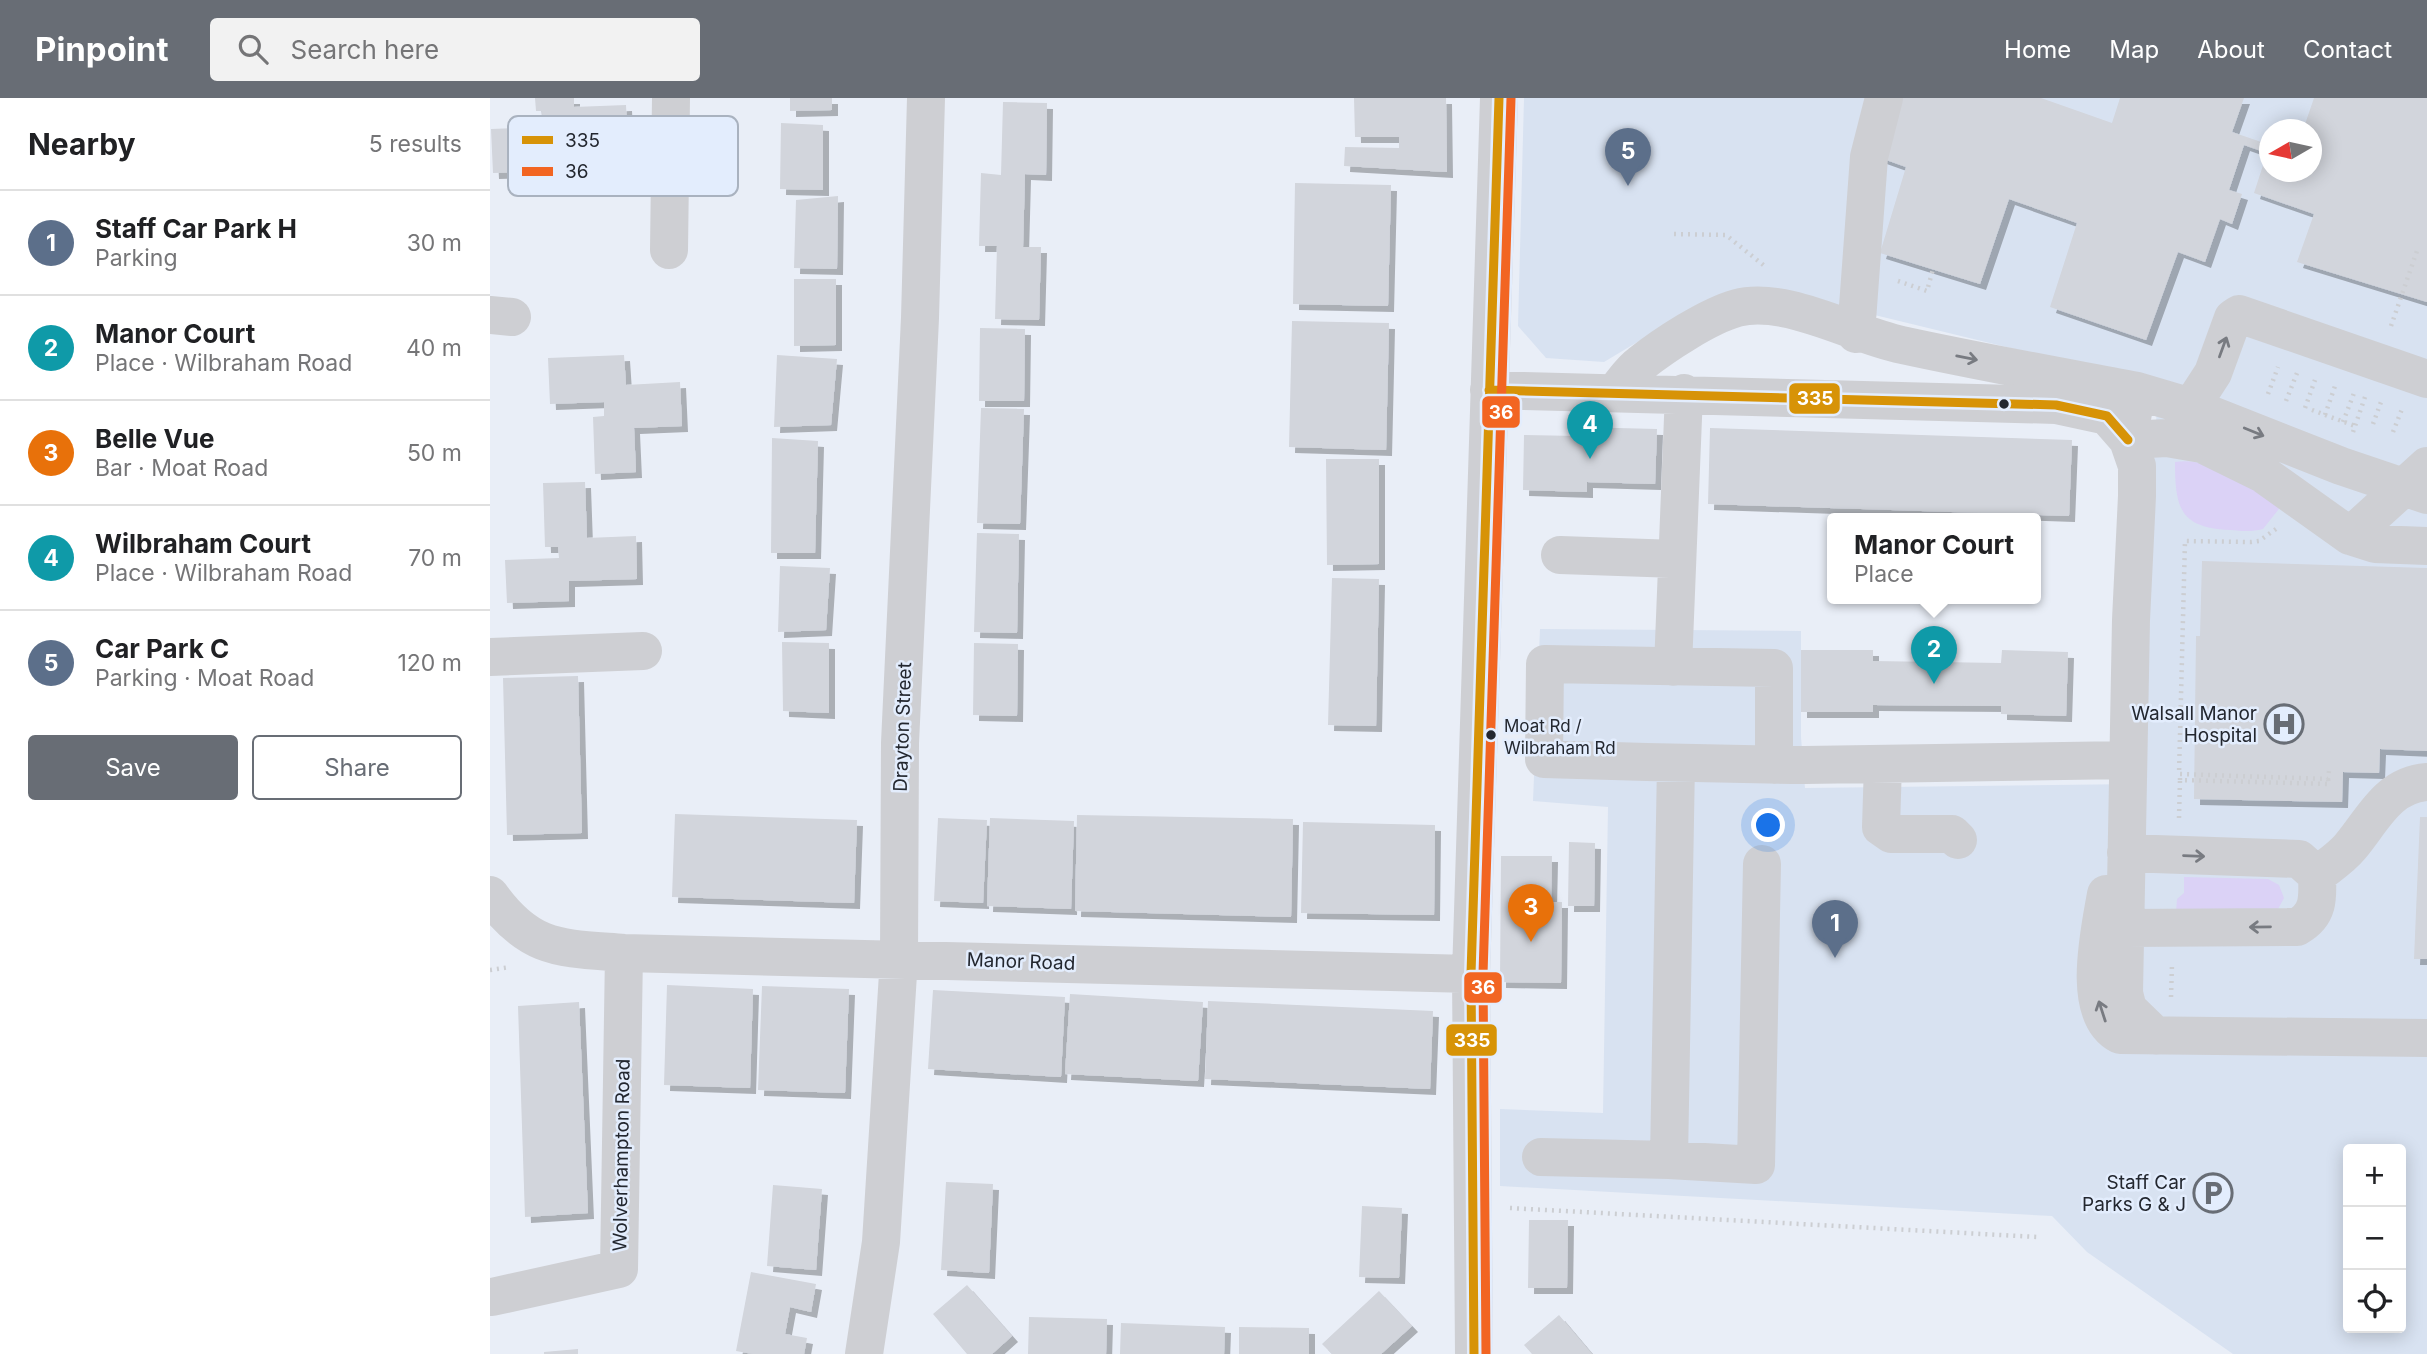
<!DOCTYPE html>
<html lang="en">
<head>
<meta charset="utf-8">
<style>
	body { margin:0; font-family:Inter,sans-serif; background:#f2f2f2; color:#202124 }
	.controls { position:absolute; right:21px; bottom:21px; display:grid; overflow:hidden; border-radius:7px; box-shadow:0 4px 18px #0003 }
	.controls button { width:63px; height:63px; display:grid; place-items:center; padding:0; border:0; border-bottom:2px solid #e0e0e0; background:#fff; color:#202124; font:35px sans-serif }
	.compass { position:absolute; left:1769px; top:21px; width:63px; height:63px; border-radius:50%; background:#fff; box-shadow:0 4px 18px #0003; rotate:261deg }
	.you { position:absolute; left:1279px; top:728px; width:24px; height:24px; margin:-18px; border:5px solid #fff; border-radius:50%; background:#1a73e8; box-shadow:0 0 0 10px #1a73e833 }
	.badge { display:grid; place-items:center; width:46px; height:46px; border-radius:50%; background:#686d75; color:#fff; font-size:23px; font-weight:700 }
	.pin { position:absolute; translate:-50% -58px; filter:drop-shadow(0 2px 4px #0008) }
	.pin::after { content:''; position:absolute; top:37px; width:24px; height:21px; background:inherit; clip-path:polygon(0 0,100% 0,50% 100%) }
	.popup { position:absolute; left:1337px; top:415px; width:214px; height:91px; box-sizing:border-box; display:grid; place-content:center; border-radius:7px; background:#fff; filter:drop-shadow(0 2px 5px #0005); font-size:23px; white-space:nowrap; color:#757577 }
	.popup b { font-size:26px; color:#202124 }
	.popup::after { content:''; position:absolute; left:50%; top:100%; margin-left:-14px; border:14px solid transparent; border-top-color:#fff }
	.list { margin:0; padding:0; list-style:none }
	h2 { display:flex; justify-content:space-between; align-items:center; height:91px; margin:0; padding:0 28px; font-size:30px }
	h2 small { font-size:23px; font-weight:400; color:#757577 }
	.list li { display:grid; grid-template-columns:46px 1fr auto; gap:21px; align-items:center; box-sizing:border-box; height:105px; padding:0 28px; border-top:2px solid #e0e0e0 }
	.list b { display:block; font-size:26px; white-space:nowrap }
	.list p { margin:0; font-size:23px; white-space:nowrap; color:#757577 }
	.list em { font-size:23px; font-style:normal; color:#757577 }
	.actions { display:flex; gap:14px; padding:21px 28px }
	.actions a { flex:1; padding:16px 0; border:2px solid #686d75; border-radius:7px; text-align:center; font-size:24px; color:#686d75 }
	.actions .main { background:#686d75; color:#fff }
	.icon { flex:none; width:38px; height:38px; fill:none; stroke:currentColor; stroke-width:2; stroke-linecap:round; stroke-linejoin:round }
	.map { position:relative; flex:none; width:1937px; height:1256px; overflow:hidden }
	header { display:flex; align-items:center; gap:42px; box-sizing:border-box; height:98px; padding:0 35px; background:#686d75; color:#fff }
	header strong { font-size:33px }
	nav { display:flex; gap:38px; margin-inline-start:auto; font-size:24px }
	.search { width:490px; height:63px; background:#f2f2f2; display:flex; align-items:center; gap:18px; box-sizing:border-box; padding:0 24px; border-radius:7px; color:#757577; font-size:26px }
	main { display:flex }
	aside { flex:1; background:#fff }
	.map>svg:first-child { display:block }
</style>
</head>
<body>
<header>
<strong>Pinpoint</strong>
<div class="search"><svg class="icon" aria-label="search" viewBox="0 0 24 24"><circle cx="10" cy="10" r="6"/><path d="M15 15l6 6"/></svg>Search here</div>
<nav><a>Home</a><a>Map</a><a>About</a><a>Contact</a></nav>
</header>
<main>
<aside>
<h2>Nearby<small>5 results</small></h2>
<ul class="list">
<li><span class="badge" style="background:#5c6f8a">1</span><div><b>Staff Car Park H</b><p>Parking</p></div><em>30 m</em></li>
<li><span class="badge" style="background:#0f9aa8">2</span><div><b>Manor Court</b><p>Place · Wilbraham Road</p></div><em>40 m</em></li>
<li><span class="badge" style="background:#e8710a">3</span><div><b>Belle Vue</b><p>Bar · Moat Road</p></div><em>50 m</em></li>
<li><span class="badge" style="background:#0f9aa8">4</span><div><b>Wilbraham Court</b><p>Place · Wilbraham Road</p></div><em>70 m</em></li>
<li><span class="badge" style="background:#5c6f8a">5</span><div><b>Car Park C</b><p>Parking · Moat Road</p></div><em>120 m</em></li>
</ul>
<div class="actions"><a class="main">Save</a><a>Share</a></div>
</aside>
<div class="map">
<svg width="1937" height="1256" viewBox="0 0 1937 1256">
	<defs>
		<filter id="shadow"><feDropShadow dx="6" dy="6" stdDeviation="0" flood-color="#0004"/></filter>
	</defs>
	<rect width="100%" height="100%" fill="#e9eef7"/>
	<path fill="#d8e2f1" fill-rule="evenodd" d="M 1034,0 L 1937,0 L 1937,1256 L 1743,1256 L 1597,1154 L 1562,1118 L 1010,1088 L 1010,1011 L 1113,1015 L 1118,709 L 1043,703 L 1050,531 L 1311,533 L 1311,639 L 1315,690 L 1648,686 L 1668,286 L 1282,192 L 1174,228 L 1114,264 L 1056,260 L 1028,228 ZM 1780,32 L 1822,32 L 1822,74 L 1780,74 ZM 1858,1051 L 1911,1051 L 1911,1230 L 1858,1230 Z"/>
	<path fill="#dbd2f6" d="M 1685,364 C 1722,358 1761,390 1792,407 L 1773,431 C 1762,434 1752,433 1740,432 C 1690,430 1685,410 1685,364 Z
		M 1694,779 L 1778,781 L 1789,787 L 1794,800 L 1788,811 L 1686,814 L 1687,801 L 1694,795 Z"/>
	<path fill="#d2d5dc" filter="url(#shadow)" d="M 45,0 L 84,0 L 84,9 L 136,7 L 138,46 L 67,48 L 68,73 L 3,75 L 1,31 L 53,29 L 52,13 L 46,13 Z
		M 300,0 L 342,0 L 342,12 L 300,13 Z
		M 864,0 L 956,0 L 957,74 L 854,68 L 855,49 L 909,50 L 909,39 L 865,39 Z
		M 1393,0 L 1551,0 L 1622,25 L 1630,0 L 1754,0 L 1742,34 L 1780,47 L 1780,74 L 1822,74 L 1822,32 L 1813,32 L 1824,0 L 1937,0 L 1937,204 L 1807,164 L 1824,116 L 1764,95 L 1777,55 L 1754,47 L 1739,92 L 1752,96 L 1742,126 L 1730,121 L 1715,164 L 1688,154 L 1656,242 L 1560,209 L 1587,125 L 1519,101 L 1490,186 L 1390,155 L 1416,69 L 1374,54 Z
		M 513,4 L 557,5 L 556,77 L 535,76 L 533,149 L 551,149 L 549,222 L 505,221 L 507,148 L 489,148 L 491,75 L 511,77 Z
		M 291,25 L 333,27 L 333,92 L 290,91 Z
		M 805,85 L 901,87 L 898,208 L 803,206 Z
		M 348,98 L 347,171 L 304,170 L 306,102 Z
		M 304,181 L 346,181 L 346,247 L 304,248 Z
		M 802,223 L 899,225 L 896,352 L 799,349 Z
		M 490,230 L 535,231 L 534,303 L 489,303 Z
		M 134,257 L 136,287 L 190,284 L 192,328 L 144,330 L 146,374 L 105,376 L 103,319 L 114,318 L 114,304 L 60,306 L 58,260 Z
		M 287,257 L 347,261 L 341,327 L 284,329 Z
		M 491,310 L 534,311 L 530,426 L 487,425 Z
		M 1088,329 L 1167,331 L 1165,386 L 1097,384 L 1097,394 L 1033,392 L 1034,337 L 1088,338 Z
		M 1220,330 L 1582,342 L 1579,418 L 1218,406 Z
		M 282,340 L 328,343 L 325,455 L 281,455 Z
		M 836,361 L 889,361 L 889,466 L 837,467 Z
		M 95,384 L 97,440 L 146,438 L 147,481 L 79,483 L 79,503 L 17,505 L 15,462 L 69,460 L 68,449 L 55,449 L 53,385 Z
		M 487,435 L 529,436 L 527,535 L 484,534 Z
		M 1712,463 L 1937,470 L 1937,653 L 1890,651 L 1889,675 L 1853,674 L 1852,704 L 1704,701 L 1706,538 L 1710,538 Z
		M 290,468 L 340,470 L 336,532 L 288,534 Z
		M 842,480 L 889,481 L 886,628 L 838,627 Z
		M 292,544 L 339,545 L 339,615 L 293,613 Z
		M 484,545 L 528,546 L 527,618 L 483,617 Z
		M 1311,552 L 1383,552 L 1383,563 L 1511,565 L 1512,552 L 1578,554 L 1576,618 L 1511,616 L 1511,608 L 1383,607 L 1383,614 L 1311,614 Z
		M 88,578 L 92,735 L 17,737 L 13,580 Z
		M 185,716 L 367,722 L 364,805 L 182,799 Z
		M 587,717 L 803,721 L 801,819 L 585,813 Z
		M 1930,719 L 1937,719 L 1937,861 L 1924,861 Z
		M 448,720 L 497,722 L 493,805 L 444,803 Z
		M 500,720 L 584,723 L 581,811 L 497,808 Z
		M 813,724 L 945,727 L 944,817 L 811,815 Z
		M 1079,744 L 1105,745 L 1104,808 L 1078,808 Z
		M 1011,758 L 1062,758 L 1061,804 L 1072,804 L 1071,885 L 1010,884 Z
		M 177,887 L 263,891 L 260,990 L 174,987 Z
		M 272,888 L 359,891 L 355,995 L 268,992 Z
		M 443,892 L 575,899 L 571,979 L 438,971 Z
		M 580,896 L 713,904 L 708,983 L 575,976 Z
		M 718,903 L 943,913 L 940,991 L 715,981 Z
		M 89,904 L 98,1115 L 35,1119 L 28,908 Z
		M 456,1084 L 503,1086 L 499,1175 L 451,1172 Z
		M 283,1087 L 332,1091 L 326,1172 L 277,1168 Z
		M 872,1108 L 912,1110 L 909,1180 L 869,1179 Z
		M 1039,1122 L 1078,1122 L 1077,1190 L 1038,1190 Z
		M 261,1174 L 326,1186 L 321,1214 L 300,1209 L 295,1236 L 317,1240 L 314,1256 L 263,1256 L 246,1253 Z
		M 477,1187 L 522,1238 L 502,1256 L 477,1256 L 443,1216 Z
		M 889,1193 L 922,1228 L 891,1256 L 842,1256 L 832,1246 Z
		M 1069,1217 L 1102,1256 L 1042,1256 L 1034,1247 Z
		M 539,1219 L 617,1221 L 616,1256 L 538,1256 Z
		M 631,1225 L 735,1229 L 734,1256 L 630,1256 Z
		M 749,1229 L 819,1230 L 819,1256 L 749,1256 Z
		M 88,1251 L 88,1256 L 54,1256 L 54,1254 Z"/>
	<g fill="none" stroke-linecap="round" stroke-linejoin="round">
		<path stroke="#ccced2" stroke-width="4.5" stroke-dasharray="2 5" stroke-linecap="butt" d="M 1184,136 L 1236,137 L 1277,170
			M 1408,183 L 1437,193 L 1443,171
			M 1901,228 L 1928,150
			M 1778,296 L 1788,269
			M 1796,303 L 1807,275
			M 1815,310 L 1825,282
			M 1822,312 L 1865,328
			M 1835,317 L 1845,288
			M 1853,324 L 1864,295
			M 1883,326 L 1891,304
			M 1863,334 L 1875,299
			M 1903,334 L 1912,311
			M 1786,431 L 1769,443 L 1761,444 L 1695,443 L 1689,676 L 1838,681 L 1839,673
			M 1690,680 L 1690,682 L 1839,686 L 1838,681
			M 1689,720 L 1690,682
			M 0,872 L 20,869
			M 1681,899 L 1682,866
			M 1020,1110 L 1547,1139"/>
		<path stroke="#cecfd3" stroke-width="38" d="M 179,152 L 181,0
			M 0,217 L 22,219
			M 1366,236 L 1379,59 L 1394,0
			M 999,292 L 1566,307 L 1617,318 L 1638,342
			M 1647,293 L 1701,309 L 1851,368 L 1937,397
			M 1125,294 C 1133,285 1140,273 1150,266 C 1174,247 1218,218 1247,210 C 1295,197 1363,237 1412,247 C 1490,264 1569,278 1647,293 L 1638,342 L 1647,368 L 1647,398 L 1641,522 L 1634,895 L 1638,911 L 1666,938
			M 1701,309 L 1723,275 L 1743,220 L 1749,216 L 1937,281
			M 1638,342 L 1677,340 L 1712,346 L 1773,376 L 1860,438 L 1885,446 L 1937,448
			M 1860,438 L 1937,368
			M 1070,457 L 1187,461
			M 0,559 L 153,553
			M 1183,569 L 1194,295
			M 1393,666 L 1391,729 L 1401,736 L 1462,736 L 1468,742
			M 1284,667 L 1284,570 L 1055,566 L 1054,661 C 1141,664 1228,666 1315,667 L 1637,662
			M 1827,777 C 1838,768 1851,760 1860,749 C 1883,722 1897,687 1937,684
			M 1616,796 C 1610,832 1590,916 1630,937 L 1937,940
			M 0,797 C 40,853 71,850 134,855 L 981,876
			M 1620,811 L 1635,830 L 1807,829 C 1829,817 1828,800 1827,777 L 1809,761 L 1636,755
			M 1051,1059 L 1179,1062 L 1266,1067 L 1272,766
			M 1179,1062 L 1186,665
			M 2,1199 L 129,1171 L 134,855
			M 374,1256 L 391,1144 L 409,860 L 410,645 L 430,220 L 436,0
			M 984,1256 L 981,876 L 1009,0"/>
		<g stroke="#e3edfd" stroke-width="14">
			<path id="bus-1" d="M 999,292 L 1566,307 L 1617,318 L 1638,342
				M 984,1256 L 981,876 L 1009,0"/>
		</g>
		<g stroke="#e3edfd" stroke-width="14">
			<path id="bus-2" d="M 996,1256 L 993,876 L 1021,0"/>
		</g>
		<use href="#bus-1" stroke="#d79307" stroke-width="9"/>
		<use href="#bus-2" stroke="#f26522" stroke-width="9"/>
	</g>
	<defs><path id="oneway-shaft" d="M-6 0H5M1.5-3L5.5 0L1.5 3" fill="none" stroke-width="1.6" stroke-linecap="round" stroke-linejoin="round" transform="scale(1.75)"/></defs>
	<g stroke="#787b81">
		<use href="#oneway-shaft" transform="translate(1733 249) rotate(-70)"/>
		<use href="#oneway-shaft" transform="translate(1477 260) rotate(11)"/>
		<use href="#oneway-shaft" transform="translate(1764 334) rotate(22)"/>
		<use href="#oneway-shaft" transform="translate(1704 758) rotate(2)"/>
		<use href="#oneway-shaft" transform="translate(1770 829) rotate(179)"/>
		<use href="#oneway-shaft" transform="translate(1612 913) rotate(-108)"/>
	</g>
	<defs>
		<g id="hospital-ring" transform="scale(2.0125)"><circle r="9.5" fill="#e3edfd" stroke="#686d75" stroke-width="1.5"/><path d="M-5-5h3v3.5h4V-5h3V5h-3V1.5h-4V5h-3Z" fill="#686d75"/></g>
		<g id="parking-ring" transform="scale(2.0125)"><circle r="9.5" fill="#e3edfd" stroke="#686d75" stroke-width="1.5"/><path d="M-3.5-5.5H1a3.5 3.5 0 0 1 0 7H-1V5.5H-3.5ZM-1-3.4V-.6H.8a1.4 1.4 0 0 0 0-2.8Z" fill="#686d75"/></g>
	</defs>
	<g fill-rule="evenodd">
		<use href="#hospital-ring" x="1794" y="626"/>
		<use href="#parking-ring" x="1723" y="1095"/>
	</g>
	<g fill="#23272f" stroke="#e3edfd" stroke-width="2.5">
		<circle cx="1514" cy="306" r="6"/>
		<circle cx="1001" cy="637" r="6"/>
	</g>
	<g text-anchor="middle" stroke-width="5" stroke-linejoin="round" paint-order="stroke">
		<g font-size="17" fill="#23272f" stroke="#e3edfd" text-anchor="start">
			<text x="1014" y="634">Moat Rd /<tspan x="1014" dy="22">Wilbraham Rd</tspan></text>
		</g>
		<g font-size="19" fill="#23272f" stroke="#e3edfd" text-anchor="end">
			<text x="1767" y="622">Walsall Manor<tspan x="1767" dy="22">Hospital</tspan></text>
			<text x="1696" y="1091">Staff Car<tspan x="1696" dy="22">Parks G &amp; J</tspan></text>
		</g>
		<g font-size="19" fill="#23272f" stroke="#e3edfd">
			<text transform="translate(412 629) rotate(-88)" y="7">Drayton Street</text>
			<text transform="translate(531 863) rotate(2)" y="7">Manor Road</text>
			<text transform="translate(131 1057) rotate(-89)" y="7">Wolverhampton Road</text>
		</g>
	</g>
	<rect x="18" y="18" width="230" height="80" rx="10" fill="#e3edfd" stroke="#a9b2bf" stroke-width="2"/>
	<rect x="32" y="38" width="31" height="8" fill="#d79307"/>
	<rect x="32" y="69" width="31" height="9" fill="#f26522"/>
	<g font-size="19" fill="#23272f">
		<text x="75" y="49">335</text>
		<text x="75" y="80">36</text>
	</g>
	<g stroke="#e3edfd" stroke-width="2.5">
		<rect x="1298" y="284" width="53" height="33" rx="7" fill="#d79307"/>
		<rect x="991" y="297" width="40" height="34" rx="7" fill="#f26522"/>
		<rect x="973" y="873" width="40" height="33" rx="7" fill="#f26522"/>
		<rect x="955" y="925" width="53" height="34" rx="7" fill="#d79307"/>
	</g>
	<g font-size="19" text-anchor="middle" font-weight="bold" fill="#fff">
		<text x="1325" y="307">335</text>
		<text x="1011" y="321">36</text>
		<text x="993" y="896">36</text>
		<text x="982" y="949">335</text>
	</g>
</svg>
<div class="controls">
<button>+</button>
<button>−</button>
<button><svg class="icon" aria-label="locate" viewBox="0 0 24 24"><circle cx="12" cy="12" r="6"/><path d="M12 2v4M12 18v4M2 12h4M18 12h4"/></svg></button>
</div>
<svg class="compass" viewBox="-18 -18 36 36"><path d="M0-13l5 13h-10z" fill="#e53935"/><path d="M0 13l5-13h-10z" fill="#757577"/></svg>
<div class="you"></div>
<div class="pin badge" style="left:1345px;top:860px;background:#5c6f8a">1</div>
<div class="pin badge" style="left:1444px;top:586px;background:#0f9aa8">2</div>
<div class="popup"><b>Manor Court</b>Place</div>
<div class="pin badge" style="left:1041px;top:844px;background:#e8710a">3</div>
<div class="pin badge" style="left:1100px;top:361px;background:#0f9aa8">4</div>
<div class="pin badge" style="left:1138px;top:88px;background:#5c6f8a">5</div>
</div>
</main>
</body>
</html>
